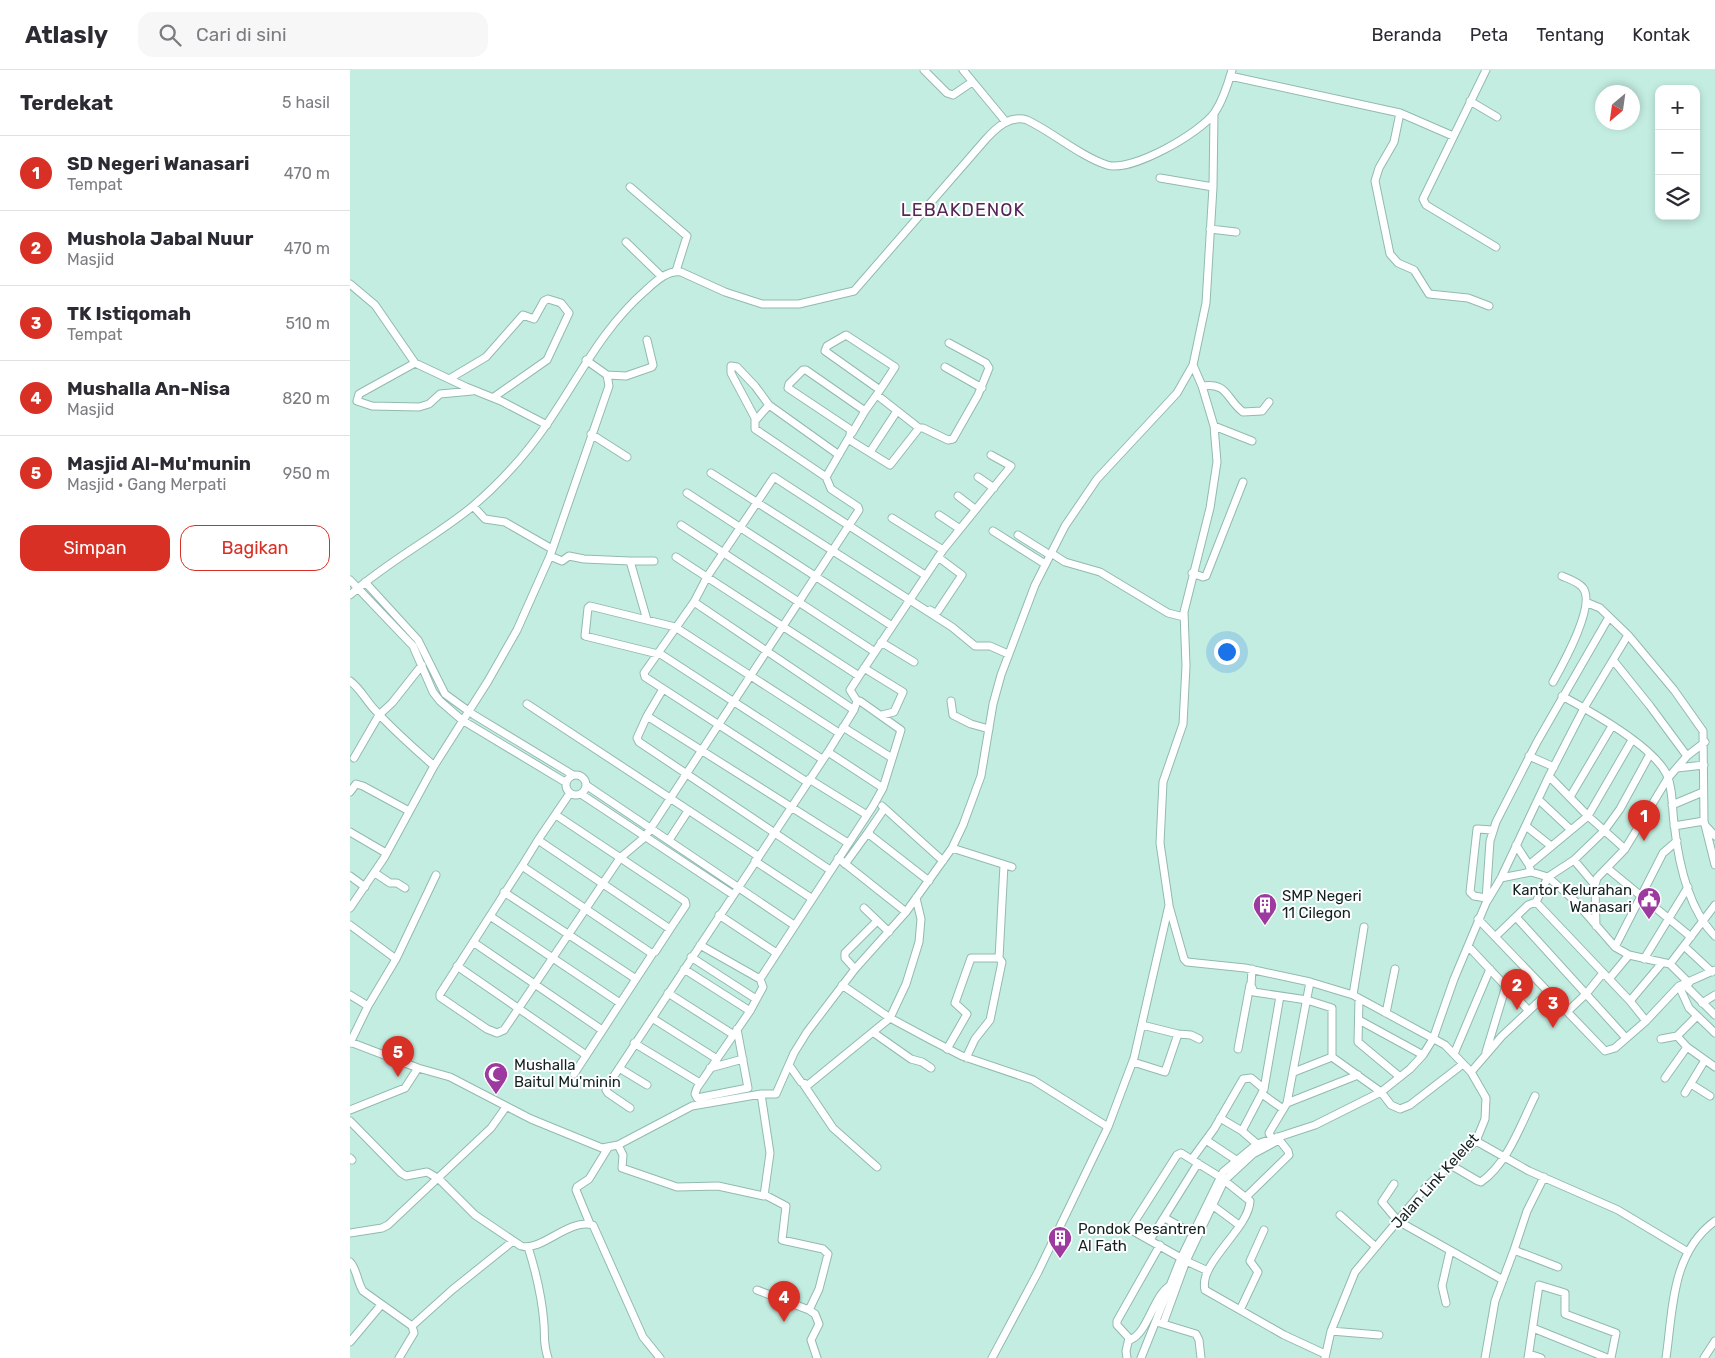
<!DOCTYPE html>
<html lang="id">
<head>
<meta charset="utf-8">
<style>
	body { margin:0; font-family:Rubik,sans-serif; background:#f7f7f7; color:#2b2b33 }
	.controls { position:absolute; right:15px; top:15px; display:grid; overflow:hidden; border-radius:10px; box-shadow:0 2px 8px #0003 }
	.controls button { width:45px; height:45px; display:grid; place-items:center; padding:0; border:0; border-bottom:1px solid #e1e1e2; background:#fff; color:#2b2b33; font:25px sans-serif }
	.compass { position:absolute; left:1245px; top:15px; width:45px; height:45px; border-radius:50%; background:#fff; box-shadow:0 2px 8px #0003; rotate:209deg }
	.you { position:absolute; left:876px; top:581px; width:18px; height:18px; margin:-12px; border:4px solid #fff; border-radius:50%; background:#1a73e8; box-shadow:0 0 0 8px #1a73e833 }
	.badge { display:grid; place-items:center; width:32px; height:32px; border-radius:50%; background:#d93025; color:#fff; font-size:16px; font-weight:700 }
	.pin { position:absolute; translate:-50% -41px; filter:drop-shadow(0 1px 2px #0008) }
	.pin::after { content:''; position:absolute; top:26px; width:18px; height:15px; background:inherit; clip-path:polygon(0 0,100% 0,50% 100%) }
	.list { margin:0; padding:0; list-style:none }
	h2 { display:flex; justify-content:space-between; align-items:center; height:65px; margin:0; padding:0 20px; font-size:21px }
	h2 small { font-size:16px; font-weight:400; color:#7c7c81 }
	.list li { display:grid; grid-template-columns:32px 1fr auto; gap:15px; align-items:center; box-sizing:border-box; height:75px; padding:0 20px; border-top:1px solid #e1e1e2 }
	.list b { display:block; font-size:19px; white-space:nowrap }
	.list p { margin:0; font-size:16px; white-space:nowrap; color:#7c7c81 }
	.list em { font-size:16px; font-style:normal; color:#7c7c81 }
	.actions { display:flex; gap:10px; padding:15px 20px }
	.actions a { flex:1; padding:11px 0; border:1px solid #d93025; border-radius:15px; text-align:center; font-size:18px; color:#d93025 }
	.actions .main { background:#d93025; color:#fff }
	.icon { flex:none; width:28px; height:28px; fill:none; stroke:currentColor; stroke-width:2; stroke-linecap:round; stroke-linejoin:round }
	.map { position:relative; flex:none; width:1365px; height:1288px; overflow:hidden }
	header { display:flex; align-items:center; gap:30px; box-sizing:border-box; height:70px; padding:0 25px; background:#fff; border-bottom:1px solid #e1e1e2 }
	header strong { font-size:24px }
	nav { display:flex; gap:28px; margin-inline-start:auto; font-size:18px }
	.search { width:350px; height:45px; background:#f7f7f7; display:flex; align-items:center; gap:12px; box-sizing:border-box; padding:0 18px; border-radius:15px; color:#7c7c81; font-size:19px }
	main { display:flex }
	aside { flex:1; background:#fff }
	.map>svg:first-child { display:block }
</style>
</head>
<body>
<header>
<strong>Atlasly</strong>
<div class="search"><svg class="icon" aria-label="search" viewBox="0 0 24 24"><circle cx="10" cy="10" r="6"/><path d="M15 15l6 6"/></svg>Cari di sini</div>
<nav><a>Beranda</a><a>Peta</a><a>Tentang</a><a>Kontak</a></nav>
</header>
<main>
<aside>
<h2>Terdekat<small>5 hasil</small></h2>
<ul class="list">
<li><span class="badge">1</span><div><b>SD Negeri Wanasari</b><p>Tempat</p></div><em>470 m</em></li>
<li><span class="badge">2</span><div><b>Mushola Jabal Nuur</b><p>Masjid</p></div><em>470 m</em></li>
<li><span class="badge">3</span><div><b>TK Istiqomah</b><p>Tempat</p></div><em>510 m</em></li>
<li><span class="badge">4</span><div><b>Mushalla An-Nisa</b><p>Masjid</p></div><em>820 m</em></li>
<li><span class="badge">5</span><div><b>Masjid Al-Mu'munin</b><p>Masjid · Gang Merpati</p></div><em>950 m</em></li>
</ul>
<div class="actions"><a class="main">Simpan</a><a>Bagikan</a></div>
</aside>
<div class="map">
<svg width="1365" height="1288" viewBox="0 0 1365 1288">
	<rect width="100%" height="100%" fill="#c4ede2"/>
	<g fill="none" stroke-linecap="round" stroke-linejoin="round">
		<g stroke="#92baaf" stroke-width="9">
			<path id="minor" d="M 574,0 L 597,23 L 603,25 L 622,12
				M 613,0 L 656,52
				M 1136,0 L 1073,129 L 1076,135 L 1146,177
				M 880,6 L 1050,43 L 1103,66
				M 1120,31 L 1147,47
				M 1050,43 L 1044,72 L 1029,98 L 1025,111 L 1040,184 L 1048,193 L 1064,200 L 1079,224 L 1118,228 L 1139,236
				M 810,108 L 863,117
				M 280,117 L 337,166 L 326,201
				M 860,159 L 886,162
				M 276,172 L 312,207
				M 0,214 L 25,235 L 65,293 L 116,317 L 151,331 L 197,355
				M 65,293 L 9,324 L 7,331 L 22,336 L 69,337 L 79,334 L 90,324 L 122,321
				M 595,297 L 632,318
				M 257,305 L 276,306 L 302,297 L 303,295 L 297,270
				M 99,309 L 136,287 L 173,245 L 184,249 L 194,231 L 198,229 L 211,233 L 219,243 L 197,290 L 144,327
				M 852,316 C 878,312 876,329 893,342 L 912,341 L 919,332
				M 527,325 L 569,358
				M 515,341 L 530,320 L 475,281 L 477,276 L 496,265 L 545,297 L 530,320
				M 405,351 L 419,335
				M 864,356 L 902,371
				M 241,364 L 277,387
				M 499,369 L 501,360 L 438,318 L 439,314 L 453,300 L 456,300 L 515,341 L 502,363
				M 520,382 L 547,341
				M 361,403 L 602,557 L 625,576 L 640,576 L 658,584
				M 476,407 L 405,359 L 405,348 L 381,303 L 381,296 L 387,297 L 405,316 L 419,335 L 489,385
				M 628,407 L 644,418
				M 337,423 L 542,556
				M 608,426 L 625,439
				M 123,436 L 135,449 L 155,452 L 202,479
				M 589,445 L 610,459
				M 331,455 L 525,582
				M 643,461 L 695,494
				M 668,465 L 700,485
				M 593,480 L 661,396 L 641,385
				M 701,483 L 715,492 L 750,502 L 818,543 L 834,547
				M 200,486 L 212,491 L 219,486 L 234,489 L 280,491 L 297,550
				M 326,487 L 509,606
				M 280,491 L 304,491
				M 842,503 L 853,507 L 856,506 L 893,412
				M 0,510 L 63,576 L 83,622 L 90,631 L 112,650 L 215,712
				M 15,512 L 68,570 L 95,624 L 124,645 L 223,705
				M 0,525 C 38,491 84,468 123,436 C 151,412 178,382 199,351 C 231,304 252,259 295,221 C 305,212 317,200 331,202 L 375,222 L 412,234 L 449,234 L 504,221 L 636,69 C 647,57 660,45 677,50 C 704,63 730,86 757,95 C 781,103 852,62 865,42 C 873,30 878,14 882,0
				M 344,532 L 504,640
				M 1238,533 L 1250,538 L 1278,565 L 1324,620 L 1353,661 L 1354,751 L 1365,795
				M 580,540 L 585,543 L 588,541 L 612,505 L 588,487
				M 531,572 L 564,592
				M 1263,590 L 1300,636 L 1337,686
				M 514,598 L 553,622 L 544,642 L 532,645
				M 0,611 C 11,619 16,631 26,641 C 44,661 64,678 84,696
				M 1203,612 C 1213,594 1246,535 1233,518 C 1229,512 1219,509 1212,506
				M 313,619 L 297,646 L 498,773
				M 1212,626 C 1240,641 1301,675 1316,703 C 1323,717 1322,738 1324,753 C 1328,790 1338,839 1365,866
				M 507,631 L 500,620 L 509,606 L 593,480 L 542,448
				M 601,631 L 603,645 L 621,654 L 639,659
				M 177,634 L 408,786
				M 297,646 L 287,668 L 289,672 L 480,800
				M 493,657 L 542,688
				M 478,682 L 533,718
				M 1179,686 L 1204,697
				M 4,688 L 29,645 L 42,633 L 72,595
				M 472,689 L 312,585 L 235,566 L 238,538 L 240,536 L 325,557 L 489,663
				M 1327,698 L 1354,695
				M216 715a10 10 0 1 1 20 0a10 10 0 1 1-20 0Z
				M 1199,706 L 1238,746 L 1275,779
				M 459,709 L 517,745
				M 457,712 L 295,607 L 294,603 L 344,532 L 357,507 L 424,407 L 575,505
				M 236,715 L 444,855
				M 0,722 L 6,714 L 13,716 L 59,741
				M 231,724 L 382,824
				M 1220,727 L 1262,656
				M 1189,730 L 1220,759
				M 1322,735 L 1353,722
				M 532,736 L 593,791
				M 534,739 L 519,761 L 520,765 L 579,811
				M 206,745 L 335,831 L 336,835 L 320,859 L 188,770 L 220,723
				M 1355,755 L 1365,766
				M 1176,756 L 1201,776
				M 1324,756 L 1354,751
				M 0,762 L 36,783
				M 188,770 L 172,796 L 301,883 L 305,882 L 320,859
				M 319,770 L 338,741
				M 1166,775 L 1179,795
				M 602,778 L 662,797
				M 488,788 L 556,842
				M 1224,790 L 1245,815
				M 405,791 L 461,828
				M 495,794 L 519,761
				M 172,796 L 90,924 L 90,927 L 137,959 L 147,963 L 154,960 L 270,788 L 295,767 L 509,440 L 508,437 L 481,419 L 476,407 L 498,369 L 540,395 L 569,358 L 573,358 L 598,370 L 603,369 L 628,325 L 639,298 L 636,293 L 599,273
				M 1257,798 L 1341,867
				M 1181,802 L 1179,795 L 1238,746 L 1282,670
				M 25,803 L 40,813 L 47,813 L 55,818
				M 0,806 L 15,817
				M 1151,808 L 1181,802 L 1198,807 L 1226,832 L 1265,877 L 1279,885 L 1320,894 L 1339,913
				M 154,822 L 286,909 L 224,1004
				M 1136,828 L 1124,826 L 1120,822 L 1127,759 L 1143,760
				M 1136,830 L 1140,771 L 1146,752 L 1187,672 L 1259,547
				M 1186,832 L 1280,931 L 1296,951
				M 819,836 L 834,889 L 837,892 L 895,898 L 960,912 L 1003,925 L 1095,975 L 1121,1002 L 1136,1028 L 1135,1049 L 1126,1071 L 1076,1117 L 1005,1202 L 981,1261 L 975,1288
				M 0,838 L 34,788 L 84,696 L 138,611 L 167,560 L 200,486 L 259,316 L 257,305 L 236,290
				M 514,838 L 539,862
				M 369,845 L 425,882
				M 140,846 L 270,933
				M 1166,847 L 1276,968
				M 1128,849 L 1255,981 L 1265,978 L 1296,951 L 1329,916 L 1365,900
				M 0,855 L 46,889 L 86,805
				M 1246,856 L 1245,815 L 1247,808 L 1275,779 L 1318,708 L 1337,686 L 1355,672
				M 1146,866 L 1178,835 L 1186,832 L 1198,807 L 1224,790 L 1254,761 L 1270,739 L 1300,684
				M 123,872 L 252,960
				M 350,875 L 410,909 L 413,917 L 400,941 L 347,1018 L 345,1024 L 347,1028 L 398,1018 L 387,959
				M 1118,876 L 1179,941
				M 1334,876 L 1362,902
				M 1265,877 L 1313,783 L 1327,771
				M 341,887 L 406,929
				M 1294,889 L 1338,817
				M 1320,894 L 1365,835
				M 107,896 L 236,985
				M 334,899 L 400,941
				M 505,899 L 495,888 L 495,883 L 526,852
				M 902,899 L 901,915 L 904,922 L 957,930 L 982,938 L 982,987
				M 286,909 L 303,883
				M 1259,909 L 1279,885
				M 492,915 L 540,948 L 581,970 L 612,986 L 683,1010 L 758,1057
				M 1335,915 L 1365,945
				M 1329,916 L 1339,938 L 1365,963
				M 318,923 L 384,965
				M 0,925 L 18,936
				M 1003,925 L 1014,857
				M 1009,929 L 1008,972 L 1050,1007
				M 1280,931 L 1312,893
				M 1352,933 L 1365,925
				M 1218,941 L 1236,924 L 1253,903
				M 1036,943 L 1045,899
				M 302,948 L 367,989
				M 1009,950 L 1073,985
				M 792,955 L 828,964
				M 524,963 L 561,989 L 572,992 L 581,998
				M 1327,966 L 1337,977 L 1365,997
				M 1311,969 L 1327,966 L 1346,947
				M 0,972 L 68,998 L 100,1007 L 181,1049 L 252,1078 L 268,1075 L 342,1036 L 411,1024 L 426,1024 L 444,983 L 457,962 L 505,899 L 556,842 L 602,778 L 613,755 L 631,706 L 643,634 L 651,605 L 685,515 L 715,456 L 747,409 L 827,323 L 843,295 L 856,233 L 863,117 L 864,44
				M 0,973 L 18,936 L 46,889
				M 284,973 L 350,1013
				M 597,979 L 617,944 L 605,933 L 621,888 L 649,888
				M 888,979 L 900,915
				M 1136,982 L 1156,916
				M 1104,984 L 1140,899
				M 616,988 L 625,969 L 640,950 L 652,892 L 649,888 L 654,795
				M 783,992 L 815,1002 L 828,964 L 841,965 L 849,969
				M 439,995 L 451,1012 L 458,1015 L 540,948 L 556,914 L 569,872 L 571,849 L 566,828
				M 269,998 L 297,1015
				M 360,998 L 393,989
				M 944,1002 L 982,987 L 1031,1022 L 1041,1035 L 1050,1039 L 1060,1035 L 1113,994
				M 1121,1002 L 1152,966 L 1199,922
				M 1315,1008 L 1337,977
				M 1341,1014 L 1360,1026
				M 454,1015 L 483,1058 L 527,1097
				M 1335,1023 L 1355,990
				M 912,1024 L 933,1039
				M 937,1033 L 1008,1005
				M 280,1038 L 258,1023 L 256,1020 L 258,1015 L 478,682 L 504,640 L 507,631 L 510,631 L 551,660 L 533,718 L 523,736 L 410,909
				M 0,1040 L 55,1018 L 68,998
				M 870,1048 L 892,1061 L 907,1074
				M 0,1051 L 51,1103 L 56,1106 L 77,1102 L 89,1109 L 125,1145 L 171,1176 C 192,1182 218,1148 243,1155 L 293,1267 L 310,1288
				M 892,1061 L 914,1019 L 930,926
				M 922,1069 L 919,1063 L 937,1033 L 960,912
				M 856,1070 L 886,1090
				M 1126,1071 L 1179,1101 L 1268,1140 L 1338,1182
				M 268,1075 L 273,1085 L 272,1098 L 327,1117 L 368,1116 L 414,1126 L 420,1083 L 411,1024
				M 0,1088 L 2,1090
				M 842,1089 L 864,1059 L 893,1009 L 901,1008 L 914,1019
				M 1099,1094 L 1128,1111 L 1131,1112 C 1158,1093 1171,1054 1185,1026
				M 1044,1114 L 1032,1132 L 1048,1151 L 1153,1210
				M 897,1126 L 939,1085 L 938,1081 L 927,1067
				M 862,1135 L 889,1155
				M 990,1145 L 1026,1177
				M 815,1148 L 843,1164
				M 240,1154 L 226,1120 L 227,1117 L 239,1109 L 258,1078
				M 0,1163 L 32,1158 L 38,1155 L 141,1058 L 156,1037
				M 800,1170 L 848,1093
				M 178,1177 C 186,1202 192,1228 194,1254 C 195,1267 193,1273 198,1288
				M 1164,1180 L 1177,1141 L 1194,1107
				M 831,1188 L 783,1161 L 781,1157 L 827,1085 L 831,1083 L 870,1107 L 900,1131 C 899,1159 848,1193 855,1220 L 934,1265 L 975,1284
				M 836,1191 L 858,1201
				M 0,1192 C 7,1199 7,1212 13,1221 L 62,1256 L 64,1263 L 49,1288
				M 407,1220 L 459,1240 L 469,1219 L 478,1184 L 473,1179 L 432,1170 L 436,1136 L 415,1125
				M 1096,1233 L 1092,1216 L 1100,1181
				M 459,1240 L 465,1244 L 469,1254 L 461,1270 L 467,1288
				M 890,1240 L 908,1202 L 900,1191 L 914,1160
				M 810,1253 L 846,1264 L 849,1270 L 851,1288
				M 813,1254 L 836,1191 L 874,1111 L 903,1084 L 929,1070
				M 62,1256 L 102,1220 L 163,1171
				M 1183,1258 L 1257,1288
				M 981,1261 L 1029,1265
				M 780,1270 C 798,1262 802,1230 818,1217
				M 0,1272 L 31,1235
				M 1179,1284 L 1191,1288
				M 642,1288 L 688,1202 L 758,1057 L 784,988 L 814,857 L 819,835 L 810,773 L 813,712 L 833,654 L 836,596 L 834,542 L 860,438 L 867,392 L 864,356 L 852,316 L 843,295
				M 777,1288 L 776,1281 L 779,1268 L 767,1255 L 767,1251 L 810,1175
				M 791,1288 L 831,1188 L 873,1102 L 907,1074 L 965,1055 L 1031,1022 L 1060,999 L 1073,985 L 1083,969 L 1104,909 L 1136,833 L 1151,808 L 1199,706 L 1234,638 L 1278,565
				M 1135,1288 L 1145,1231 L 1164,1180 L 1208,1197
				M 1178,1288 L 1189,1215 L 1215,1223 L 1215,1244 L 1266,1263 L 1261,1288
				M 1316,1288 C 1323,1240 1321,1183 1365,1151
				M 1354,1288 L 1365,1271"/>
		</g>
		<use href="#minor" stroke="#fff" stroke-width="7"/>
	</g>
	<defs>
		<g id="civic-pin" transform="scale(1.25)"><path d="M0 17L-7.5 6A9.5 9.5 0 1 1 7.5 6Z" fill="#9d3aa0" stroke="#fff"/><path d="M-.6-6.5H3V-4.5H.6V-3L4-1V1h2V6H-6V1h2V-1L-.6-3ZM-1.2 2.5V6h2.4V2.5Z" fill="#fff"/></g>
		<g id="building-pin" transform="scale(1.25)"><path d="M0 17L-7.5 6A9.5 9.5 0 1 1 7.5 6Z" fill="#9d3aa0" stroke="#fff"/><path d="M-4-6H4V6H1V3H-1V6H-4ZM-2.5-4.3h1.7v1.8h-1.7ZM.8-4.3h1.7v1.8H.8ZM-2.5-1h1.7V.8h-1.7ZM.8-1h1.7V.8H.8Z" fill="#fff"/></g>
		<g id="mosque-pin" transform="scale(1.25)"><path d="M0 17L-7.5 6A9.5 9.5 0 1 1 7.5 6Z" fill="#9d3aa0" stroke="#fff"/><path d="M3.5-4.9A6 6 0 1 0 3.5 4.9A5 5 0 1 1 3.5-4.9Z" fill="#fff"/></g>
	</defs>
	<g fill-rule="evenodd">
		<use href="#civic-pin" x="1299" y="829"/>
		<use href="#building-pin" x="915" y="835"/>
		<use href="#mosque-pin" x="146" y="1004"/>
		<use href="#building-pin" x="710" y="1168"/>
	</g>
	<g text-anchor="middle" stroke-width="4" stroke-linejoin="round" paint-order="stroke">
		<g font-size="15" fill="#12221e" stroke="#fff" text-anchor="start">
			<text x="1282" y="825" text-anchor="end">Kantor Kelurahan<tspan x="1282" dy="17">Wanasari</tspan></text>
			<text x="932" y="831">SMP Negeri<tspan x="932" dy="17">11 Cilegon</tspan></text>
			<text x="164" y="1000">Mushalla<tspan x="164" dy="17">Baitul Mu'minin</tspan></text>
			<text x="728" y="1164">Pondok Pesantren<tspan x="728" dy="17">Al Fath</tspan></text>
		</g>
		<g font-size="15" fill="#12221e" stroke="#fff">
			<text transform="translate(1085 1111) rotate(-48)" y="5">Jalan Link Kelelet</text>
		</g>
		<g font-size="18" letter-spacing="1" fill="#562657" stroke="#fff">
			<text x="613" y="146">LEBAKDENOK</text>
		</g>
	</g>
</svg>
<div class="controls">
<button>+</button>
<button>−</button>
<button><svg class="icon" aria-label="layers" viewBox="0 0 24 24"><path d="M12 4l9 5-9 5-9-5zM3 14l9 5 9-5"/></svg></button>
</div>
<svg class="compass" viewBox="-18 -18 36 36"><path d="M0-13l5 13h-10z" fill="#e53935"/><path d="M0 13l5-13h-10z" fill="#7c7c81"/></svg>
<div class="you"></div>
<div class="pin badge" style="left:1294px;top:771px">1</div>
<div class="pin badge" style="left:1167px;top:940px">2</div>
<div class="pin badge" style="left:1203px;top:958px">3</div>
<div class="pin badge" style="left:434px;top:1252px">4</div>
<div class="pin badge" style="left:48px;top:1007px">5</div>
</div>
</main>
</body>
</html>
